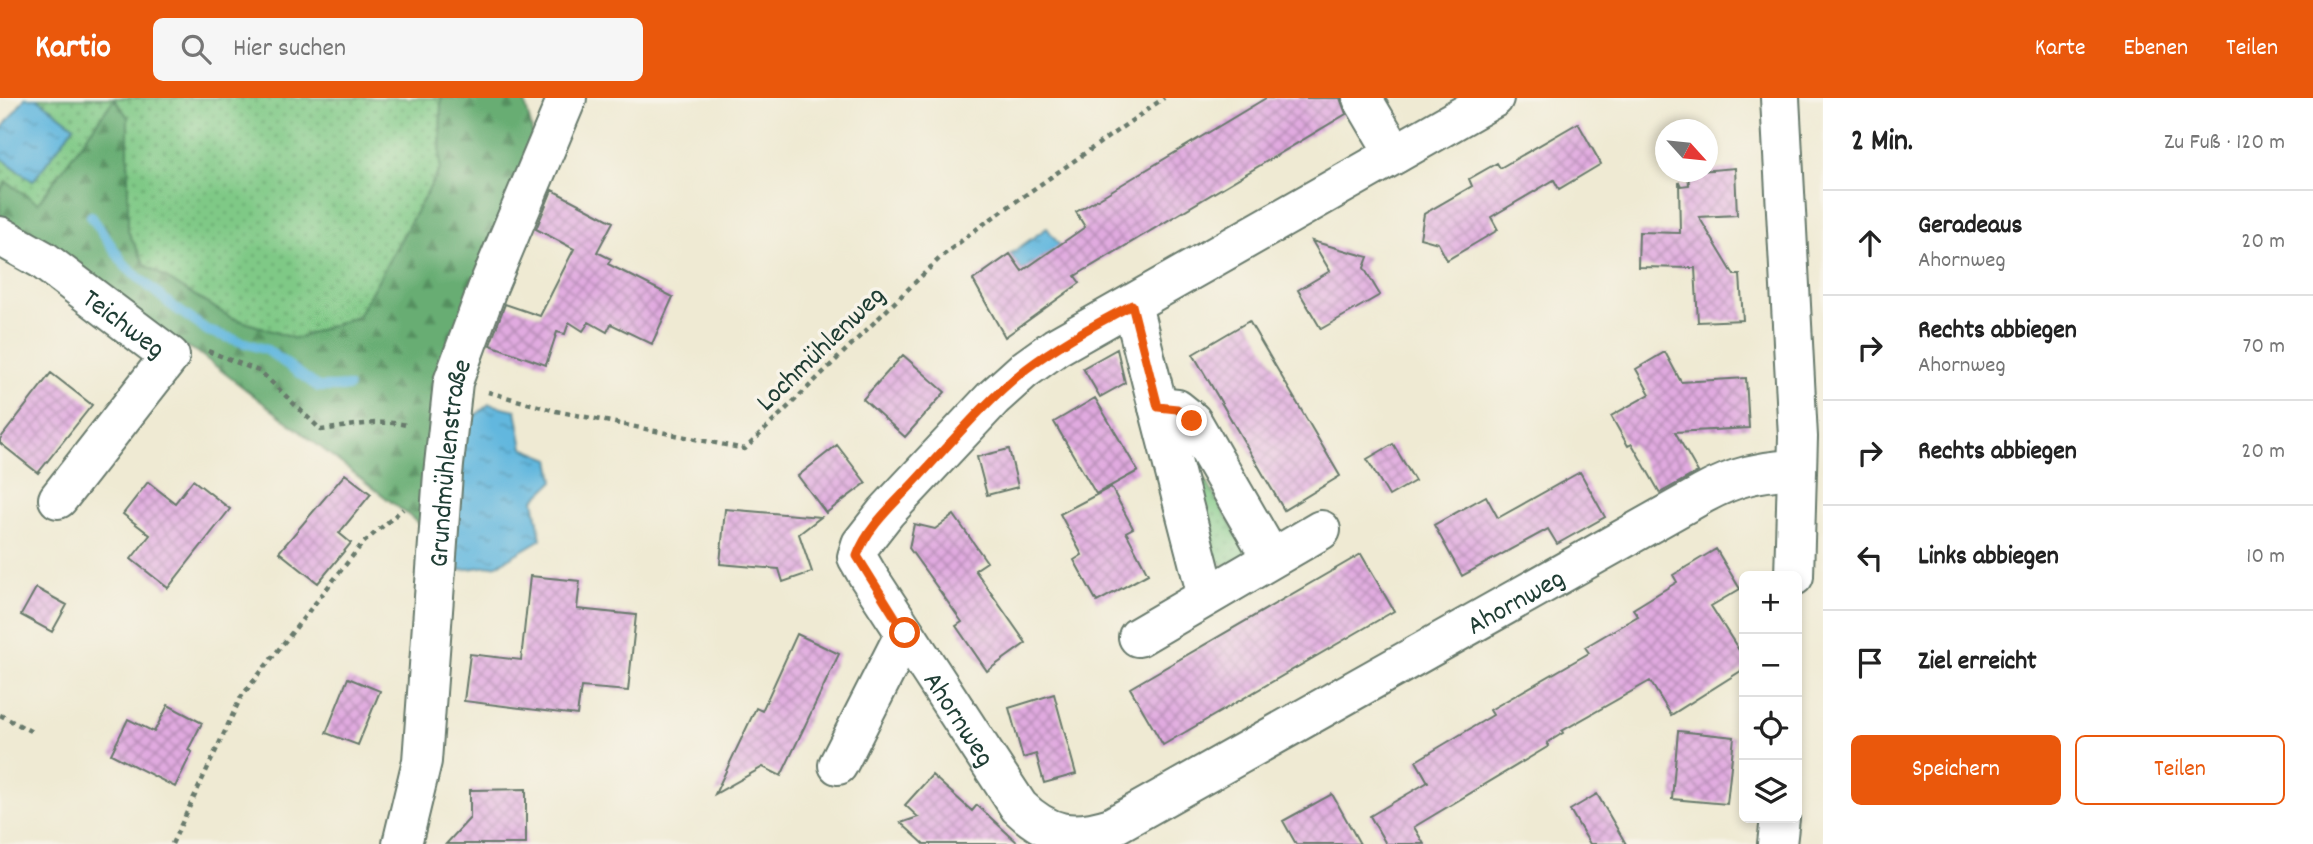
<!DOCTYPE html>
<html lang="de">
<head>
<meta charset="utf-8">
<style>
	body { margin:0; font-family:Dekko,sans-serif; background:#f6f6f6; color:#222 }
	.controls { position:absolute; right:21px; bottom:21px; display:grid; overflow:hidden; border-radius:10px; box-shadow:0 4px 10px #0003 }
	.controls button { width:63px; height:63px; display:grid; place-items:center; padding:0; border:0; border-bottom:2px solid #e0e0e0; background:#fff; color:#222; font:35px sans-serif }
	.compass { position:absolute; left:1655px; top:21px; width:63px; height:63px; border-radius:50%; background:#fff; box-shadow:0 4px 10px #0003; rotate:117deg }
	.stop { position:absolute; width:21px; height:21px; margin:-16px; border:5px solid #ea580c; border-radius:50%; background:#fff }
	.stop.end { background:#ea580c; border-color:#fff; box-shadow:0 2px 7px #0008 }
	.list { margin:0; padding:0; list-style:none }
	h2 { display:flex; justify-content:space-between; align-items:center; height:91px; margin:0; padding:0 28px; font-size:30px }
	h2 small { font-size:23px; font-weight:400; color:#767676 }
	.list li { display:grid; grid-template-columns:46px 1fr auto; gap:21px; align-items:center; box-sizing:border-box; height:105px; padding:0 28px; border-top:2px solid #e0e0e0 }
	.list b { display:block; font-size:26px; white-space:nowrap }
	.list p { margin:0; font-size:23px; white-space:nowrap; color:#767676 }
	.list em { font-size:23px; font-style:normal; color:#767676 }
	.actions { display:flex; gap:14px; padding:21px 28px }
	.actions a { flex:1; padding:16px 0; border:2px solid #ea580c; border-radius:10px; text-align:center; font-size:24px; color:#ea580c }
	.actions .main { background:#ea580c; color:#fff }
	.icon { flex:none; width:38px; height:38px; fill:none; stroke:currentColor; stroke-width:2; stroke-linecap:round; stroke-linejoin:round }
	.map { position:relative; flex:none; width:1823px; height:746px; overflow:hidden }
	header { display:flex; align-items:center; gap:42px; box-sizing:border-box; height:98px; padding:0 35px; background:#ea580c; color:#fff }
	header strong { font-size:33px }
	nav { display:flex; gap:38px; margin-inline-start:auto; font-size:24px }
	.search { width:490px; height:63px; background:#f6f6f6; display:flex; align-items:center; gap:18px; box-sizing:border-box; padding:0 24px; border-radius:10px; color:#767676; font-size:26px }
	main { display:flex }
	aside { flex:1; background:#fff }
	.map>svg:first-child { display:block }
</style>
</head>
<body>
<header>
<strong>Kartio</strong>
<div class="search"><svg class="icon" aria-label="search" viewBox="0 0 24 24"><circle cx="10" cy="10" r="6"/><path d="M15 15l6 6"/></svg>Hier suchen</div>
<nav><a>Karte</a><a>Ebenen</a><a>Teilen</a></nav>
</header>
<main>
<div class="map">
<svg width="1823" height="746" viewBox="0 0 1823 746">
	<defs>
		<pattern id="grass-dots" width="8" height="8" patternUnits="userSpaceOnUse" patternTransform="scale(1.75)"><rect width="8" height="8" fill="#7fc986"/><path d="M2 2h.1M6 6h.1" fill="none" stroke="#67a46e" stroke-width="1.8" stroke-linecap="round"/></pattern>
		<pattern id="forest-firs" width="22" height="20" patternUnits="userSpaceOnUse" patternTransform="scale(1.75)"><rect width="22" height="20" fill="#67ad73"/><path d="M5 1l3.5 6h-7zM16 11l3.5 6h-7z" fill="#548e5f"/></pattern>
		<pattern id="water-ripples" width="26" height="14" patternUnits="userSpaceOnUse" patternTransform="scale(1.75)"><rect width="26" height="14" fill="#62b7de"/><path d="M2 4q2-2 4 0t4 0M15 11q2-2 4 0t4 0" fill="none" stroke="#5096b5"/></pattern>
		<pattern id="building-cross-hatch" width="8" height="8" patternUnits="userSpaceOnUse" patternTransform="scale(1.75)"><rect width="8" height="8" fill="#e1aae0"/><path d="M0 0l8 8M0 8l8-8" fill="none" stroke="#b68cb6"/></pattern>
	</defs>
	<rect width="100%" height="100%" fill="#f7f3e8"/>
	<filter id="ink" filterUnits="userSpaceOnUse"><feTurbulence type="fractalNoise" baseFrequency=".0143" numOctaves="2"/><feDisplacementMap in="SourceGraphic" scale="14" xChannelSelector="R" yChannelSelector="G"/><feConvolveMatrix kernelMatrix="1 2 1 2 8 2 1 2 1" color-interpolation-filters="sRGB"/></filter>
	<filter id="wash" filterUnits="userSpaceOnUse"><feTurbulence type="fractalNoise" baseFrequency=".00686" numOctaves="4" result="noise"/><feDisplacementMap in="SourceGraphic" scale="28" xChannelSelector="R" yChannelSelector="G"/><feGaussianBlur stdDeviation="1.57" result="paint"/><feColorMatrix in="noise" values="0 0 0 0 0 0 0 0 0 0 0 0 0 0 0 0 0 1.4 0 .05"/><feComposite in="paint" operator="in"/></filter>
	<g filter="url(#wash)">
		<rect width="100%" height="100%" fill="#efead3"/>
		<path fill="url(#grass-dots)" stroke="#4f835d" stroke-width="2" d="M 37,0 L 441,0 L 440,71 L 358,218 L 295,241 L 230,219 L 145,167 L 128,134 L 128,19 L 114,2 L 38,106 L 6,84 L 0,93 L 0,59 L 33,83 L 74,28 Z
			M 1176,330 L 1246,453 L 1242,459 L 1226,467 L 1216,464 Z"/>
		<path fill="url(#forest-firs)" stroke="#437554" stroke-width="2" d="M 441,0 L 524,0 L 535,46 L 425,430 L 196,253 L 171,241 L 0,120 L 0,93 L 6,84 L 38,105 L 114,1 L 128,19 L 128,133 L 145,167 L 230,219 L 295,241 L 358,218 L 440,71 Z"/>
		<path fill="url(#water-ripples)" stroke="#407a89" stroke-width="2" d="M 25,0 L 37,0 L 74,28 L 33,83 L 0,59 L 0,33 Z
			M 1047,130 L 1060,148 L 1022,173 L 1010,156 Z
			M 489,306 L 516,312 L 523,350 L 550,361 L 554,383 L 534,402 L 541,441 L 497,467 L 452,473 L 464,327 Z"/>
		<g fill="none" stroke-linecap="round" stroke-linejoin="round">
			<path stroke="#62b7de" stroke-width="10" d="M 91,118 L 126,169 L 171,207 L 208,233 L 267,252 L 318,289 L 348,289"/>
		</g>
		<g id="blocks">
			<path fill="url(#building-cross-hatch)" d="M 1266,0 L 1340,0 L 1346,16 L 1075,178 L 1080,185 L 1005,239 L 973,182 L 1010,156 L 1022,173 L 1085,129 L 1076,114 Z
				M 1578,25 L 1601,66 L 1559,91 L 1554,82 L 1491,119 L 1498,132 L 1447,162 L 1438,145 L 1420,140 L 1424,116 L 1472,88 L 1469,81 L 1497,65 L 1500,70 Z
				M 1735,70 L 1737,117 L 1699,119 L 1734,177 L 1740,177 L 1743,222 L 1698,224 L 1695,170 L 1638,169 L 1639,134 L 1680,135 L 1679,84 L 1681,88 L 1689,87 L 1688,74 Z
				M 552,92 L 613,124 L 597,154 L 611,161 L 608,166 L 673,199 L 652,246 L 611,226 L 607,234 L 589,224 L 583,233 L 569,224 L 565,236 L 557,234 L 546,267 L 490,247 L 505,206 L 540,218 L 574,151 L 536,131 Z
				M 1312,143 L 1368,159 L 1364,170 L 1380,197 L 1321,231 L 1298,192 L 1330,173 Z
				M 1249,223 L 1340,378 L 1284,412 L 1193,256 Z
				M 1117,251 L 1125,285 L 1100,299 L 1083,270 Z
				M 1665,254 L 1681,284 L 1746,280 L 1749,330 L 1675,334 L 1698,374 L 1660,395 L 1632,346 L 1628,348 L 1611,318 L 1650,296 L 1636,271 Z
				M 903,257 L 945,294 L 905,339 L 863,301 Z
				M 51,275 L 92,307 L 38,375 L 0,345 L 0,341 Z
				M 1095,300 L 1138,373 L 1096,396 L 1054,324 Z
				M 1393,346 L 1415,383 L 1389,398 L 1367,361 Z
				M 837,347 L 866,385 L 826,415 L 798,378 Z
				M 1009,351 L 1018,389 L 987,397 L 977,359 Z
				M 1580,374 L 1605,419 L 1557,446 L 1548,431 L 1462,478 L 1434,427 L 1486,398 L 1498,420 Z
				M 345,376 L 371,396 L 339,435 L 351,445 L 318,485 L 279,454 Z
				M 193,382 L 230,411 L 168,490 L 131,461 L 150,437 L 123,416 L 148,384 L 175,405 Z
				M 1111,389 L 1133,430 L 1126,434 L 1148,476 L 1097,504 L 1074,462 L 1082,457 L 1060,416 Z
				M 725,411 L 821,419 L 799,436 L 812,474 L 783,484 L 779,471 L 720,466 Z
				M 954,417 L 987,464 L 975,472 L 1026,545 L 987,573 L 956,528 L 962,524 L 909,450 L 914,426 L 935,431 Z
				M 1716,451 L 1740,491 L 1711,508 L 1744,560 L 1744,571 L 1671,617 L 1650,583 L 1562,633 L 1563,635 L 1547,645 L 1549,648 L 1414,729 L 1424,746 L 1386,746 L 1370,718 L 1428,684 L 1416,663 L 1493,617 L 1490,612 L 1589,555 L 1585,549 L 1638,518 L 1633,511 L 1677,484 L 1673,477 Z
				M 1361,456 L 1394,513 L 1163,647 L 1130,590 Z
				M 530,478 L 580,483 L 577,511 L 636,517 L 628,593 L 581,589 L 577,617 L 464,603 L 470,556 L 521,562 Z
				M 36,490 L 67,507 L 52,534 L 21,517 Z
				M 797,536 L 839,556 L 781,678 L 763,669 L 715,696 L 756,610 L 762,613 Z
				M 348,580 L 380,593 L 358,647 L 326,635 Z
				M 1054,596 L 1076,676 L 1044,685 L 1036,656 L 1023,660 L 1009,610 Z
				M 168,607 L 202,625 L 188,652 L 192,654 L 175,689 L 111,656 L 128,621 L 154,634 Z
				M 1678,633 L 1734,639 L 1727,706 L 1672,701 Z
				M 932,677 L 972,713 L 977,707 L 1019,746 L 924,746 L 901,725 L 918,719 L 905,707 Z
				M 526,691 L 526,746 L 446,746 L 470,720 L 470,692 Z
				M 1332,696 L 1360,746 L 1296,746 L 1283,723 Z
				M 1597,696 L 1626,746 L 1590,746 L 1570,712 Z"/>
		</g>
	</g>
	<g filter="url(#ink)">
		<use href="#blocks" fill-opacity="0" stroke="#687a6c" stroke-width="2"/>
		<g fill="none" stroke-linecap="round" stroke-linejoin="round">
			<g stroke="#687a6c" stroke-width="42">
				<g id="minor">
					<path d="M 1362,0 L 1395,56"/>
					<path id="s1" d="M 1494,0 L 1056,249 L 1024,272 L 993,300 L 886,414 L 861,446 L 857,459 L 868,478 L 1019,709 C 1049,738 1073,741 1111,729 L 1703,396 C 1736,378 1760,373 1797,371"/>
					<path d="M 1780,0 L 1798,339 L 1794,478"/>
					<path id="s2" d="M 0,138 L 43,162 L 170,258 L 58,401"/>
					<path d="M 1132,207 L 1158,309"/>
					<path d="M 1207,498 L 1158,309 L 1177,311 L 1192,323 L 1271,460"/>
					<path d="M 1138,539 L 1321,432"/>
					<path d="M 838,667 L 905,535"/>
					<path id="s3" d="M 402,746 L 422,663 L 443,376 L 453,284 L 487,191 L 567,0"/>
					<path d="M 1777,746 L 1780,720"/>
				</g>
			</g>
			<path stroke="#687a6c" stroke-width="4.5" stroke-dasharray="5 5" stroke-linecap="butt" d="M 208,253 L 261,274 L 321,332 C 345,329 386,320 409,328
				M 488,294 L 556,313 L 745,351 L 942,158 L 978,130 L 1164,0
				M 0,617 L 34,635
				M 172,746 L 241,599 L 362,446 L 403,411"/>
			<use href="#minor" stroke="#fff" stroke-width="38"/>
		</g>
	</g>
	<g fill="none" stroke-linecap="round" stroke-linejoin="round" filter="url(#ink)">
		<path stroke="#ea580c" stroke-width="9" d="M 905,535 L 857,458 C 867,429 895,405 916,382 C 951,345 985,303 1026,271 C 1059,246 1095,226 1132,207 L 1158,309 L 1177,311 L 1192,323"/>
	</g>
	<g text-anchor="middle" stroke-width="7" stroke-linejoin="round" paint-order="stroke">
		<g font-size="28" fill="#1f3d34" stroke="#f7f3e8">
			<text dy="10" stroke="none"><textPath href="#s2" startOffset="152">Teichweg</textPath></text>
			<text transform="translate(819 249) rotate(-44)" y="10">Lochmühlenweg</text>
			<text dy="10" stroke="none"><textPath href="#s3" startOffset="385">Grundmühlenstraße</textPath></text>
			<text dy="10" stroke="none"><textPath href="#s1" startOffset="1657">Ahornweg</textPath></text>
			<text dy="10" stroke="none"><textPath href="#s1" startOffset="987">Ahornweg</textPath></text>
		</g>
	</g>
</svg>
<div class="controls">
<button>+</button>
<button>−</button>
<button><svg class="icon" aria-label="locate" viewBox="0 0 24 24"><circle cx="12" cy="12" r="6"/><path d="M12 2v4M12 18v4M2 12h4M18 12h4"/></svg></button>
<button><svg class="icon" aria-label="layers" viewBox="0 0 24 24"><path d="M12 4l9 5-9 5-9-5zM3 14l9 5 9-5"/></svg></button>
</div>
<svg class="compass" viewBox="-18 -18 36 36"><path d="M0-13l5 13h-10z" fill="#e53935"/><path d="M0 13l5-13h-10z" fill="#767676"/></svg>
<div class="stop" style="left:905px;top:535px"></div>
<div class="stop end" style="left:1192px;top:323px"></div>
</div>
<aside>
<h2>2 Min.<small>Zu Fuß · 120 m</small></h2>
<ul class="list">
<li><svg class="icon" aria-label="ahead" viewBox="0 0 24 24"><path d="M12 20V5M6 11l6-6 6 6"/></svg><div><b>Geradeaus</b><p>Ahornweg</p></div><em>20 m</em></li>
<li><svg class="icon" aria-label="right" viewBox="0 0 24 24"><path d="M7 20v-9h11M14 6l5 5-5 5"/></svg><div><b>Rechts abbiegen</b><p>Ahornweg</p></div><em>70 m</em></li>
<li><svg class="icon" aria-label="right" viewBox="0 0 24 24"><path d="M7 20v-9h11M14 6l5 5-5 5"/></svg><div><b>Rechts abbiegen</b></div><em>20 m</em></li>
<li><svg class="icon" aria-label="left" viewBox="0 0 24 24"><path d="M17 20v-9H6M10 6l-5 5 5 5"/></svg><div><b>Links abbiegen</b></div><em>10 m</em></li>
<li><svg class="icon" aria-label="arrive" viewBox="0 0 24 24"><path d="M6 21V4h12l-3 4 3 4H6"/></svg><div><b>Ziel erreicht</b></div></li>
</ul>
<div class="actions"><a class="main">Speichern</a><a>Teilen</a></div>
</aside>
</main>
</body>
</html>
